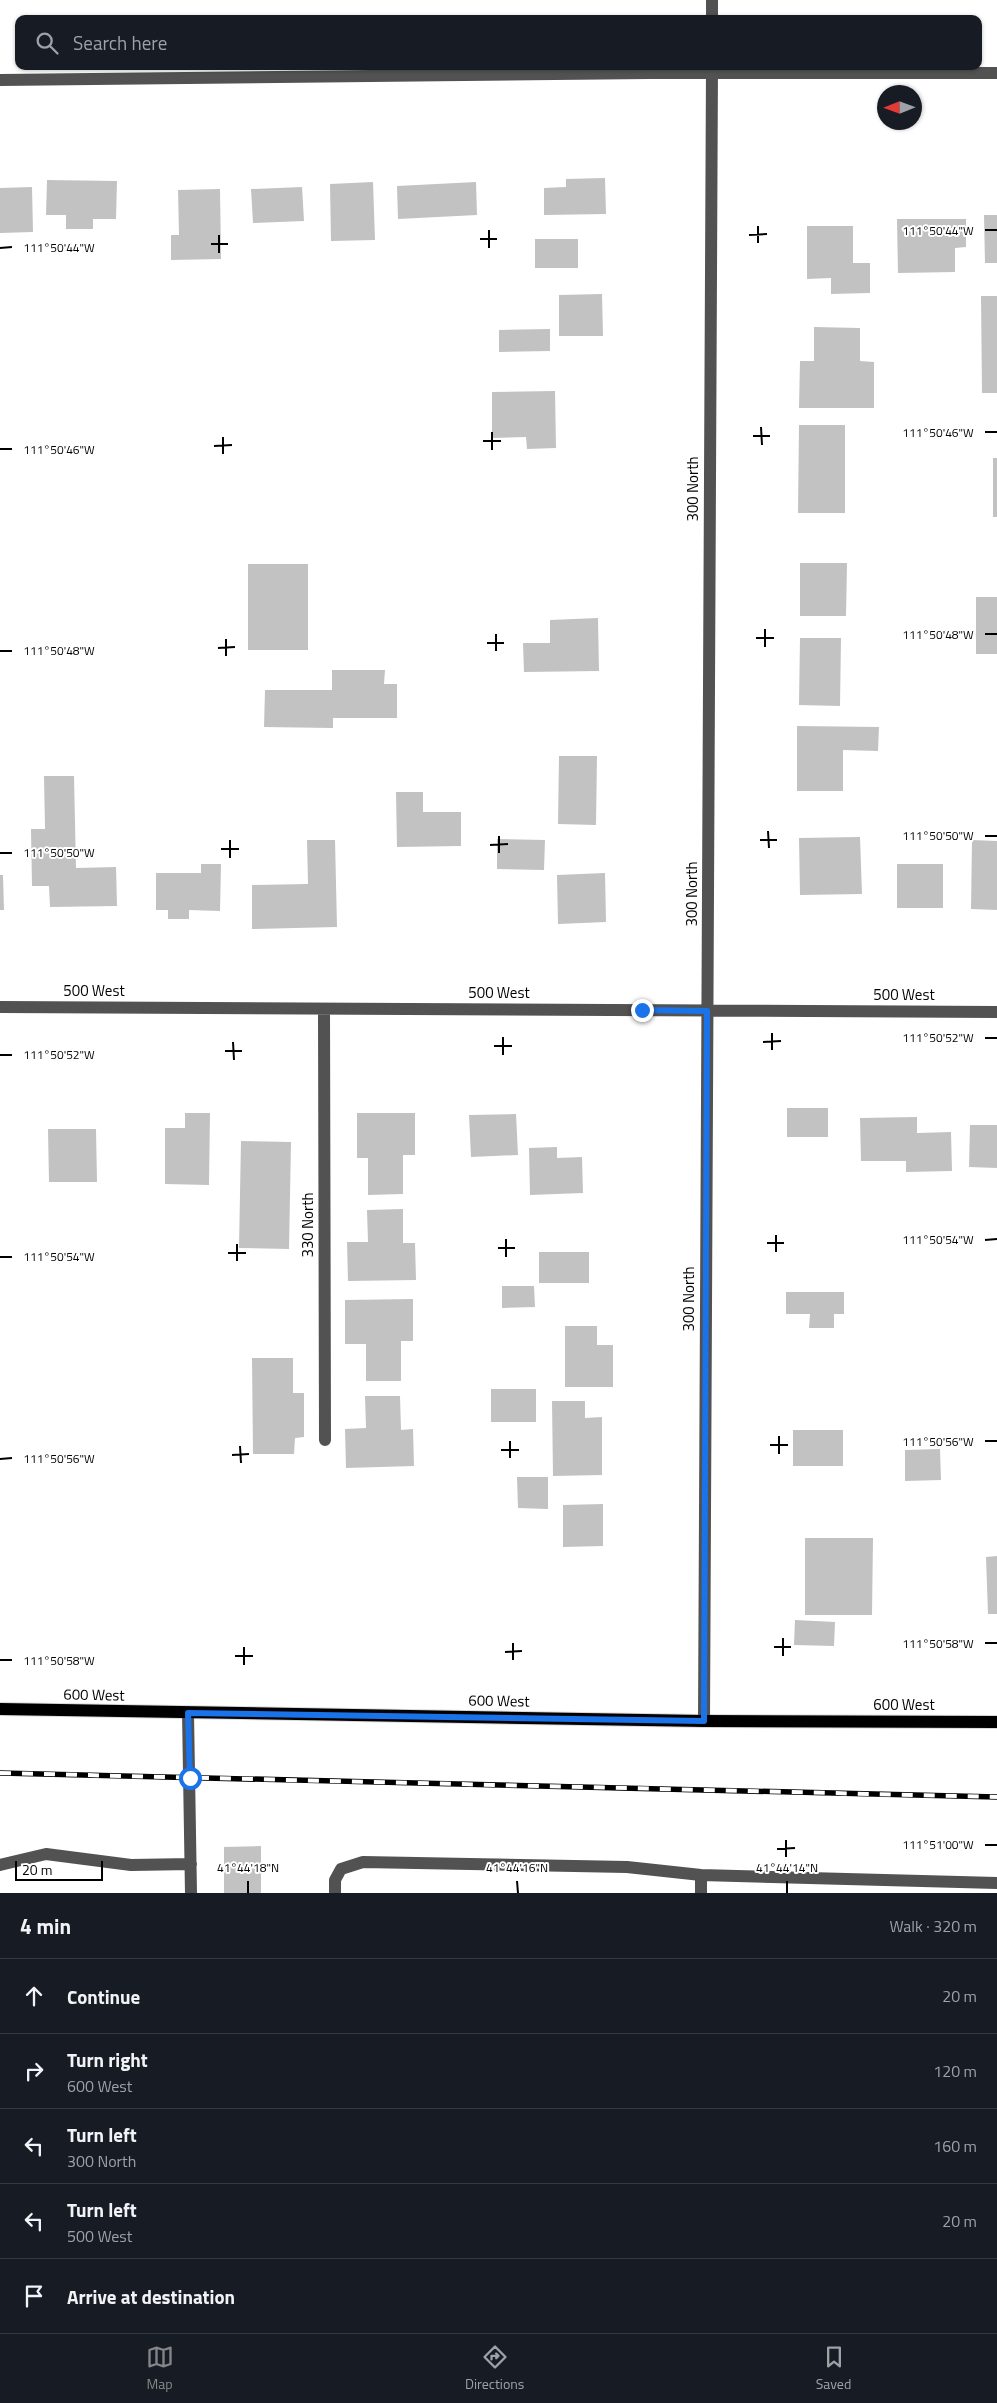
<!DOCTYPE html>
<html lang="en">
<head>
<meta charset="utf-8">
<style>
	body { margin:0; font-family:"Titillium Web",sans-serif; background:#242831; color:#f1f3f6 }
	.compass { position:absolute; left:877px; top:85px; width:45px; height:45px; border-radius:50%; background:#171b24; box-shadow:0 1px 4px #0004; rotate:269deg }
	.scale { position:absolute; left:15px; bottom:12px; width:88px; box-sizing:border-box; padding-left:5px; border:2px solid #000; border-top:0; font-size:14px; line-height:18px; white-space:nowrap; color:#000; -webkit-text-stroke:4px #fff; paint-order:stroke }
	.stop { position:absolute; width:15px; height:15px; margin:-11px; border:4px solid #1a73e8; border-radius:50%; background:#fff }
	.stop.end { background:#1a73e8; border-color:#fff; box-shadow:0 1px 5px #0008 }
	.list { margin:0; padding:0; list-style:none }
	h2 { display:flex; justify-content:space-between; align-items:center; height:65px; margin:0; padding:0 20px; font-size:21px }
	h2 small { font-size:16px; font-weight:400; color:#9ea1a6 }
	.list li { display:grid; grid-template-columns:32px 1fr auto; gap:15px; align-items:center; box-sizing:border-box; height:75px; padding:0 20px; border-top:1px solid #363941 }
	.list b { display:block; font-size:19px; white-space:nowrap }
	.list p { margin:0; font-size:16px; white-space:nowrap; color:#9ea1a6 }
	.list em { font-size:16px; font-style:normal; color:#9ea1a6 }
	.icon { flex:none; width:28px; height:28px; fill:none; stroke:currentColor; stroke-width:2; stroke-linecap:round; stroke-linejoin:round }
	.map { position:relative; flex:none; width:997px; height:1893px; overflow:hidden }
	.search { position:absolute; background:#171b24; box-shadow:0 1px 4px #0004; left:15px; right:15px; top:15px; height:55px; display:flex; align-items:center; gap:12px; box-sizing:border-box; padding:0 18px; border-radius:10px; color:#9ea1a6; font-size:19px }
	.sheet { height:440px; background:#171b24 }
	nav { display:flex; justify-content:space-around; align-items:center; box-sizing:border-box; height:70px; border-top:1px solid #363941; background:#171b24; font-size:14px; color:#9ea1a6 }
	nav a { display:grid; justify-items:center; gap:2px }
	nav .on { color:#858687 }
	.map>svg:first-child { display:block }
</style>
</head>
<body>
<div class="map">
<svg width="997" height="1893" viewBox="0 0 997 1893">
	<rect width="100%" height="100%" fill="#fff"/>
	<path fill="#c2c2c2" d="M 605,178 L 606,214 L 544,215 L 544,188 L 566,187 L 566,179 Z
		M 47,180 L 117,181 L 116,219 L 93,219 L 93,229 L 66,229 L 66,215 L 46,215 Z
		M 373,182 L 375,240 L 331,241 L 330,184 Z
		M 476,182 L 477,215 L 398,219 L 397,186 Z
		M 32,187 L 33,232 L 0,233 L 0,188 Z
		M 302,187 L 304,221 L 253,223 L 251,189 Z
		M 220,189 L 221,259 L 171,260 L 171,235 L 179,235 L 178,190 Z
		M 984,215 L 997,215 L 997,263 L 985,263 Z
		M 897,219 L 966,219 L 966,247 L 955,248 L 955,272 L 898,273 Z
		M 807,226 L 853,226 L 853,263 L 870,263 L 870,293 L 831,294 L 831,278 L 807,279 Z
		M 535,239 L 578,239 L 578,268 L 535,268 Z
		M 602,294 L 603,336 L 559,336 L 559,295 Z
		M 981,296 L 997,296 L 997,393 L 982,393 Z
		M 814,327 L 860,328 L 860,361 L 874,362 L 874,408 L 799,408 L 800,361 L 814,361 Z
		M 550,329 L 550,351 L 499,352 L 499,330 Z
		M 555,391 L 556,448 L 527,449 L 526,437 L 492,438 L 492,392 Z
		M 799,425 L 845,425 L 845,513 L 798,513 Z
		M 993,458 L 997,458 L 997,517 L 993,517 Z
		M 800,563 L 847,563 L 846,616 L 800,616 Z
		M 248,564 L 308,564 L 308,650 L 248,650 Z
		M 976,597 L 997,597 L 997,654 L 976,654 Z
		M 598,618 L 599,671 L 524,672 L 523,643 L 550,643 L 550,620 Z
		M 800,638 L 841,638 L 840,706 L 799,705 Z
		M 332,670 L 385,670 L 384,684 L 397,684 L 397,718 L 333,718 L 333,728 L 264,727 L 265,690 L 332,690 Z
		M 797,726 L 879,727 L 878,751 L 843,750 L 843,791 L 797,791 Z
		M 559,756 L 597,756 L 596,825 L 558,824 Z
		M 44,776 L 74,776 L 76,868 L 116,867 L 117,906 L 50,907 L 49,886 L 32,886 L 31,829 L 45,829 Z
		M 396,792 L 423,792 L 423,812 L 461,812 L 461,846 L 397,847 Z
		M 860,837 L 862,894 L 800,895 L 799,838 Z
		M 497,839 L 545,840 L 544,870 L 497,869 Z
		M 307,840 L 335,840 L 337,927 L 252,929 L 252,885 L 308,884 Z
		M 972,840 L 997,841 L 997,910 L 971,909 Z
		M 201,864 L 221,864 L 220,911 L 189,910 L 189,919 L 168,919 L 168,910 L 156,910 L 156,873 L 201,873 Z
		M 897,864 L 943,864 L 943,908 L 897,908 Z
		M 605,873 L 606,922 L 558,924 L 557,875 Z
		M 0,875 L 3,875 L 4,910 L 0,910 Z
		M 787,1108 L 828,1108 L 828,1137 L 787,1137 Z
		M 185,1113 L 210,1113 L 209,1185 L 165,1184 L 165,1128 L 185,1128 Z
		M 357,1113 L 415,1113 L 415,1155 L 403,1155 L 403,1194 L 368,1195 L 368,1158 L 357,1158 Z
		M 516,1114 L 518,1155 L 471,1157 L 469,1115 Z
		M 917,1117 L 917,1133 L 951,1132 L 952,1171 L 906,1172 L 906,1161 L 861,1161 L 860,1118 Z
		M 970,1125 L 997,1125 L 997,1168 L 969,1167 Z
		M 48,1129 L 96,1129 L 97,1182 L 49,1182 Z
		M 241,1141 L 291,1142 L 289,1249 L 239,1248 Z
		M 557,1147 L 557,1158 L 582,1157 L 583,1193 L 530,1195 L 529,1148 Z
		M 403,1209 L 403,1243 L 415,1243 L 416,1280 L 348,1281 L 347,1242 L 368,1242 L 367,1210 Z
		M 539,1252 L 589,1252 L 589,1283 L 539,1283 Z
		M 502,1286 L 534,1286 L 535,1307 L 502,1308 Z
		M 786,1292 L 844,1292 L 844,1314 L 834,1314 L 834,1328 L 809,1328 L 810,1314 L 786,1314 Z
		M 413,1299 L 413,1341 L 401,1341 L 401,1381 L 366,1381 L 366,1344 L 345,1344 L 345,1300 Z
		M 565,1326 L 597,1326 L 597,1345 L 613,1345 L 613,1387 L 565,1387 Z
		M 252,1358 L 293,1358 L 293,1393 L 304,1393 L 304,1437 L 295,1438 L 294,1454 L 253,1454 Z
		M 491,1389 L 536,1389 L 536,1422 L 491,1422 Z
		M 365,1396 L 400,1396 L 401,1430 L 413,1429 L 414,1466 L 346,1468 L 345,1429 L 366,1428 Z
		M 552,1401 L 585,1401 L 585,1418 L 602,1417 L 602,1475 L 553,1476 Z
		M 793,1430 L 843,1430 L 843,1466 L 793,1466 Z
		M 940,1449 L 941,1480 L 905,1481 L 905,1450 Z
		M 517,1477 L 548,1477 L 548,1509 L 518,1508 Z
		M 603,1504 L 603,1546 L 563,1547 L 563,1505 Z
		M 805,1538 L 873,1538 L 872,1615 L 805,1615 Z
		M 997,1556 L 997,1614 L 988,1614 L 986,1557 Z
		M 795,1620 L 835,1622 L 834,1646 L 794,1645 Z
		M 261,1846 L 261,1893 L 224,1893 L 224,1847 Z"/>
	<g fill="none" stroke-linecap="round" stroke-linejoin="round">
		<g stroke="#dbdbdb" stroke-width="14">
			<path id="major" d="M 0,1709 L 704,1721 L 997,1722"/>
		</g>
		<path stroke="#525252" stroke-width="12" d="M 712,19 L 712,0
			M 0,80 L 649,73 L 997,73
			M 0,1007 L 997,1012
			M 324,1009 L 325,1440
			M 188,1713 L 191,1893
			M 704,1721 L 712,66
			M 0,1865 L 46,1854 L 131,1865 L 191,1864
			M 335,1893 L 335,1880 L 341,1869 L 363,1862 L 627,1867 L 701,1875 L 997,1883
			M 701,1893 L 701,1875"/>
		<use href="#major" stroke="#000" stroke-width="12"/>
		<g stroke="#000" stroke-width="5.5">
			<path id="rail" d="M 0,1773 L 997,1797"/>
		</g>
		<use href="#rail" stroke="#fff" stroke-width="4" stroke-dasharray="11" stroke-linecap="butt"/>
	</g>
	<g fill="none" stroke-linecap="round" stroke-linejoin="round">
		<path stroke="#1a73e8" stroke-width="6" d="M 190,1778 L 188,1713 L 704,1721 L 707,1011 L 642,1010"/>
	</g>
	<path fill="none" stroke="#000" stroke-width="2" d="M 758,226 L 758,243M 489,230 L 489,248M 985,230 L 997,230M 219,235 L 219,253M 749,235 L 767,234M 480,239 L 497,239M 211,244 L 228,244M 0,248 L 12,247M 761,427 L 762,445M 492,432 L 492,450M 985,432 L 997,432M 753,436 L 770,436M 223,437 L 223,454M 483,441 L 501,441M 214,446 L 232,445M 0,449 L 12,449M 765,629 L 765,647M 496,634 L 496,651M 985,634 L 997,634M 756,638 L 774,638M 226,639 L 226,656M 487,643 L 504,643M 218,648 L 235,647M 0,651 L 12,651M 768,831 L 769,848M 499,836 L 499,853M 985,836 L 997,836M 230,840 L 230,858M 760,840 L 777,840M 490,845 L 508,844M 221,849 L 239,849M 0,853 L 12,853M 772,1033 L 772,1050M 503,1037 L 503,1055M 985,1038 L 997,1038M 233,1042 L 234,1060M 763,1042 L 781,1041M 494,1046 L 512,1046M 225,1051 L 242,1051M 0,1055 L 12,1055M 776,1235 L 776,1252M 506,1239 L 506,1257M 985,1240 L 997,1239M 767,1243 L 784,1243M 237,1244 L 237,1261M 498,1248 L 515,1248M 228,1253 L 246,1253M 0,1257 L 12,1257M 779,1436 L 779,1454M 510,1441 L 510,1458M 985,1441 L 997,1441M 770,1445 L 788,1445M 240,1446 L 241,1463M 501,1450 L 519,1450M 232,1455 L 249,1454M 0,1459 L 12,1458M 783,1638 L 783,1656M 513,1643 L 513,1660M 985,1643 L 997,1643M 244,1647 L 244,1665M 774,1647 L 791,1647M 505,1652 L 522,1651M 235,1656 L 253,1656M 0,1660 L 12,1660M 786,1840 L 786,1857M 985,1845 L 997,1845M 777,1849 L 795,1848M 248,1881 L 248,1893M 517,1881 L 518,1893M 787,1881 L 787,1893"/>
	<g text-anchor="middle" stroke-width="4" stroke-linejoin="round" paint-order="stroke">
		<g font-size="15" fill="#000" stroke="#fff">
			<text transform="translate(693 489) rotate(-90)" y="5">300 North</text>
			<text transform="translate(692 894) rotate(-90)" y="5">300 North</text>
			<text x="94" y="996">500 West</text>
			<text x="499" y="998">500 West</text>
			<text x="904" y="1000">500 West</text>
			<text transform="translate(308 1225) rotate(-90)" y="5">330 North</text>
			<text transform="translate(689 1299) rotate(-90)" y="5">300 North</text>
			<text transform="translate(94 1695) rotate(1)" y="5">600 West</text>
			<text transform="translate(499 1701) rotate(1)" y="5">600 West</text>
			<text x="904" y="1710">600 West</text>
		</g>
	</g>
	<g font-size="12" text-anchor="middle" fill="#000" stroke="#fff" stroke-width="4" stroke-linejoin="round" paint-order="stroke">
		<text x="938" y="235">111°50'44"W</text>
		<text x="59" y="252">111°50'44"W</text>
		<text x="938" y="437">111°50'46"W</text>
		<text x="59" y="454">111°50'46"W</text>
		<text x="938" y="639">111°50'48"W</text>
		<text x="59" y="655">111°50'48"W</text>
		<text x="938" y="840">111°50'50"W</text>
		<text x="59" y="857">111°50'50"W</text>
		<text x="938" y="1042">111°50'52"W</text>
		<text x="59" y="1059">111°50'52"W</text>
		<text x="938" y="1244">111°50'54"W</text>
		<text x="59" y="1261">111°50'54"W</text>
		<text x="938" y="1446">111°50'56"W</text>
		<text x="59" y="1463">111°50'56"W</text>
		<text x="938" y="1648">111°50'58"W</text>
		<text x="59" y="1665">111°50'58"W</text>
		<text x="938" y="1849">111°51'00"W</text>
		<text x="248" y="1872">41°44'18"N</text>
		<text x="517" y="1872">41°44'16"N</text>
		<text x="787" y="1872">41°44'14"N</text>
	</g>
</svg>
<svg class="compass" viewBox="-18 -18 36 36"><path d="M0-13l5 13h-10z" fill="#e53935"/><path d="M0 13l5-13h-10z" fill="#9ea1a6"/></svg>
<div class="scale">20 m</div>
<div class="stop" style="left:190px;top:1778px"></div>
<div class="stop end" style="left:642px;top:1010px"></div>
<div class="search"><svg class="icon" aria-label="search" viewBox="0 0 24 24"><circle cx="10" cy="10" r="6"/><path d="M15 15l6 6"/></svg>Search here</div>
</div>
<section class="sheet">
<h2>4 min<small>Walk · 320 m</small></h2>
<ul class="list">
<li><svg class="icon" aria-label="ahead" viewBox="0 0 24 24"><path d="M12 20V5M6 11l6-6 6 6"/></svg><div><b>Continue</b></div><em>20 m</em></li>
<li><svg class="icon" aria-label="right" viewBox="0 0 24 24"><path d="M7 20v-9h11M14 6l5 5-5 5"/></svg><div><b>Turn right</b><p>600 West</p></div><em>120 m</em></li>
<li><svg class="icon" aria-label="left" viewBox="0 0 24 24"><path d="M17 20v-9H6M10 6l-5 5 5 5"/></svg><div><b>Turn left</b><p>300 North</p></div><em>160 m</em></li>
<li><svg class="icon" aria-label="left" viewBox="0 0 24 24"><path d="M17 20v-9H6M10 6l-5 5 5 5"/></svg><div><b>Turn left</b><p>500 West</p></div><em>20 m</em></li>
<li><svg class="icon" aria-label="arrive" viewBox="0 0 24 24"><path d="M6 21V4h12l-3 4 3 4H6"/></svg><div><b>Arrive at destination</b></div></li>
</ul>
</section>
<nav>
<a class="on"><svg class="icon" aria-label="map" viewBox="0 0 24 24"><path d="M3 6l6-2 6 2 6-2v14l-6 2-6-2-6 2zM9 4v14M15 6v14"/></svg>Map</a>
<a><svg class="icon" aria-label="directions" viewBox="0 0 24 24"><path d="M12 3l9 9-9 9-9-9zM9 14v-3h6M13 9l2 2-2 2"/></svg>Directions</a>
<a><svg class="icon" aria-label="saved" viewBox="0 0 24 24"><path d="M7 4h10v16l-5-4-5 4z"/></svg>Saved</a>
</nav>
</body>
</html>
